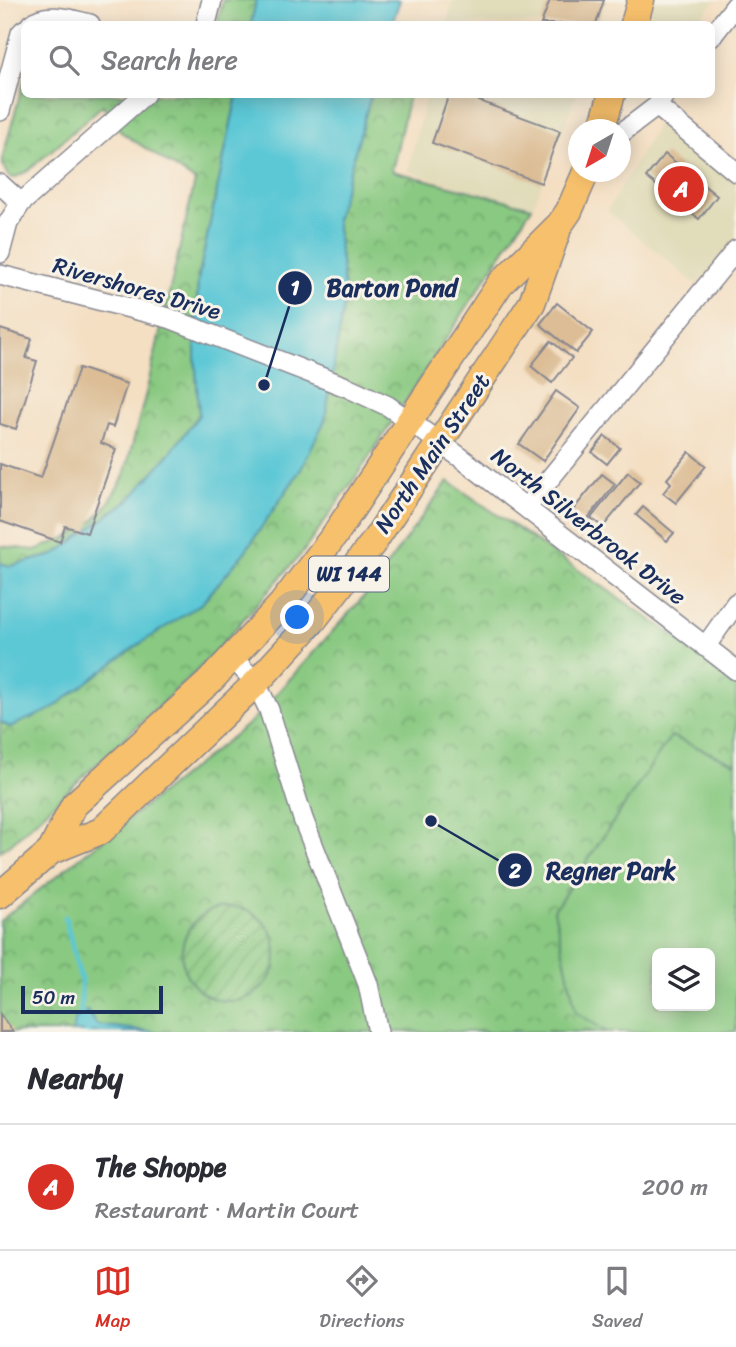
<!DOCTYPE html>
<html lang="en">
<head>
<meta charset="utf-8">
<style>
	body { margin:0; font-family:Sriracha,sans-serif; background:#f2f2f3; color:#2b2b33 }
	.controls { position:absolute; right:21px; bottom:21px; display:grid; overflow:hidden; border-radius:10px; box-shadow:0 4px 18px #0003 }
	.controls button { width:63px; height:63px; display:grid; place-items:center; padding:0; border:0; border-bottom:2px solid #e1e1e2; background:#fff; color:#2b2b33; font:35px sans-serif }
	.compass { position:absolute; left:568px; top:119px; width:63px; height:63px; border-radius:50%; background:#fff; box-shadow:0 4px 18px #0003; rotate:219deg }
	.scale { position:absolute; left:21px; bottom:18px; width:142px; box-sizing:border-box; padding-left:7px; border:4px solid #1b2f5e; border-top:0; font-size:19px; line-height:24px; white-space:nowrap; color:#1b2f5e; -webkit-text-stroke:5px #f7f3e8; paint-order:stroke }
	.you { position:absolute; left:298px; top:618px; width:24px; height:24px; margin:-18px; border:5px solid #fff; border-radius:50%; background:#1a73e8; box-shadow:0 0 0 10px #1a73e833 }
	.badge { display:grid; place-items:center; width:46px; height:46px; border-radius:50%; background:#d93025; color:#fff; font-size:23px; font-weight:700 }
	.pin { position:absolute; translate:-50% -50%; border:4px solid #fff; box-shadow:0 2px 7px #0006 }
	.list { margin:0; padding:0; list-style:none }
	h2 { display:flex; justify-content:space-between; align-items:center; height:91px; margin:0; padding:0 28px; font-size:30px }
	h2 small { font-size:23px; font-weight:400; color:#7c7c81 }
	.list li { display:grid; grid-template-columns:46px 1fr auto; gap:21px; align-items:center; box-sizing:border-box; height:126px; padding:0 28px; border-top:2px solid #e1e1e2 }
	.list b { display:block; font-size:26px; white-space:nowrap }
	.list p { margin:0; font-size:23px; white-space:nowrap; color:#7c7c81 }
	.list em { font-size:23px; font-style:normal; color:#7c7c81 }
	.icon { flex:none; width:38px; height:38px; fill:none; stroke:currentColor; stroke-width:2; stroke-linecap:round; stroke-linejoin:round }
	.map { position:relative; flex:none; width:736px; height:1032px; overflow:hidden }
	.search { position:absolute; background:#fff; box-shadow:0 4px 18px #0003; left:21px; right:21px; top:21px; height:77px; display:flex; align-items:center; gap:18px; box-sizing:border-box; padding:0 24px; border-radius:10px; color:#7c7c81; font-size:26px }
	.sheet { height:217px; background:#fff }
	nav { display:flex; justify-content:space-around; align-items:center; box-sizing:border-box; height:98px; border-top:2px solid #e1e1e2; background:#fff; font-size:19px; color:#7c7c81 }
	nav a { display:grid; justify-items:center; gap:4px }
	nav .on { color:#d93025 }
	.map>svg:first-child { display:block }
</style>
</head>
<body>
<div class="map">
<svg width="736" height="1032" viewBox="0 0 736 1032">
	<defs>
		<pattern id="park-crowns" width="20" height="18" patternUnits="userSpaceOnUse" patternTransform="scale(1.75)"><rect width="20" height="18" fill="#89c981"/><path d="M2 6a3 3 0 1 1 6 0M12 15a3 3 0 1 1 6 0" fill="none" stroke="#6fa46d"/></pattern>
		<pattern id="garden-furrows" width="10" height="10" patternUnits="userSpaceOnUse" patternTransform="scale(1.75)"><rect width="10" height="10" fill="#89c981"/><path d="M-1 1l2-2M0 10L10 0M9 11l2-2" fill="none" stroke="#6fa46d"/></pattern>
	</defs>
	<rect width="100%" height="100%" fill="#f7f3e8"/>
	<filter id="ink" filterUnits="userSpaceOnUse"><feTurbulence type="fractalNoise" baseFrequency=".0143" numOctaves="2"/><feDisplacementMap in="SourceGraphic" scale="14" xChannelSelector="R" yChannelSelector="G"/><feConvolveMatrix kernelMatrix="1 2 1 2 8 2 1 2 1" color-interpolation-filters="sRGB"/></filter>
	<filter id="wash" filterUnits="userSpaceOnUse"><feTurbulence type="fractalNoise" baseFrequency=".00686" numOctaves="4" result="noise"/><feDisplacementMap in="SourceGraphic" scale="28" xChannelSelector="R" yChannelSelector="G"/><feGaussianBlur stdDeviation="1.57" result="paint"/><feColorMatrix in="noise" values="0 0 0 0 0 0 0 0 0 0 0 0 0 0 0 0 0 1.4 0 .05"/><feComposite in="paint" operator="in"/></filter>
	<g filter="url(#wash)">
		<rect width="100%" height="100%" fill="#f4dfc3"/>
		<path fill="#e1dcba" d="M 453,0 L 606,0 L 599,24 L 446,24 Z
			M 653,0 L 716,0 L 695,24 L 647,24 Z
			M 426,95 L 576,95 L 532,209 L 408,171 Z
			M 662,117 L 736,182 L 736,239 L 697,285 L 607,211 Z"/>
		<path fill="url(#park-crowns)" stroke="#527c70" stroke-width="2" fill-rule="evenodd" d="M 223,0 L 256,0 L 251,24 L 217,24 Z
			M 24,80 L 24,94 L 237,95 L 198,280 L 195,355 L 199,414 L 171,452 L 130,499 L 54,555 L 10,566 L 0,563 L 0,546 L 35,550 L 69,537 L 94,520 L 108,504 L 124,476 L 146,393 L 195,181 L 121,132 L 103,105 L 28,171 L 14,178 L 8,176 L 3,165 L 3,156 Z
			M 371,95 L 409,95 L 392,171 L 532,207 L 364,465 L 303,552 L 205,663 L 13,842 L 0,851 L 0,722 L 10,727 L 202,603 L 244,553 L 301,469 L 345,297 L 336,219 Z
			M 448,481 L 736,678 L 736,1032 L 0,1032 L 0,921 L 252,721 L 366,594 ZM 657,953 L 710,953 L 710,1006 L 657,1006 Z"/>
		<path fill="url(#garden-furrows)" stroke="#527c70" stroke-width="2" d="M182 954a47 47 0 1 1 94 0a47 47 0 1 1-94 0Z"/>
		<path fill="#89c981" stroke="#527c70" stroke-width="2" fill-rule="evenodd" d="M 671,736 L 736,764 L 736,1032 L 607,1032 L 576,1012 L 554,910 ZM 657,953 L 710,953 L 710,1006 L 657,1006 Z"/>
		<path fill="#5bc7d5" stroke="#3b7b9a" stroke-width="2" d="M 256,0 L 400,0 L 392,24 L 251,24 Z
			M 237,95 L 371,95 L 336,219 L 345,296 L 325,420 L 301,469 L 244,553 L 202,603 L 135,647 L 50,710 L 10,727 L 0,722 L 0,563 L 10,566 L 54,555 L 130,499 L 171,452 L 199,415 L 195,355 L 198,280 Z
			M 87,1011 L 97,1025 L 155,1032 L 73,1032 L 74,1020 Z"/>
		<g fill="none" stroke-linecap="round" stroke-linejoin="round">
			<path stroke="#5bc7d5" stroke-width="5" d="M 65,917 L 81,981 L 81,1015 L 88,1032"/>
		</g>
		<g id="blocks">
			<path fill="#dcbd95" d="M 550,0 L 604,0 L 596,24 L 541,24 Z
				M 449,94 L 482,94 L 479,101 L 560,131 L 541,183 L 432,143 Z
				M 665,154 L 717,196 L 699,219 L 646,177 Z
				M 557,303 L 593,332 L 576,353 L 540,324 Z
				M 0,329 L 32,339 L 26,358 L 37,361 L 16,429 L 0,424 Z
				M 551,341 L 572,358 L 552,383 L 531,366 Z
				M 79,368 L 127,384 L 113,427 L 107,425 L 101,443 L 116,449 L 87,533 L 65,526 L 60,542 L 0,521 L 0,464 L 41,478 Z
				M 556,391 L 580,408 L 543,461 L 519,444 Z
				M 605,436 L 620,448 L 607,464 L 592,452 Z
				M 689,452 L 706,466 L 676,503 L 663,493 L 671,483 L 667,479 Z
				M 628,472 L 640,482 L 603,527 L 591,518 Z
				M 602,474 L 615,484 L 585,522 L 572,511 Z
				M 643,507 L 674,533 L 667,541 L 636,515 Z
				M 0,1014 L 13,1032 L 0,1032 Z"/>
		</g>
	</g>
	<g filter="url(#ink)">
		<use href="#blocks" fill-opacity="0" stroke="#888790" stroke-width="2"/>
		<g fill="none" stroke-linecap="round" stroke-linejoin="round">
			<g stroke="#888790" stroke-width="22">
				<path id="minor" d="M 31,24 C 47,11 72,20 90,24
					M 206,24 L 212,0
					M 712,36 L 736,5
					M 657,106 L 736,172
					M 0,111 L 21,33 L 24,30
					M 620,134 L 657,106 L 665,94
					M 0,184 L 21,203
					M 0,253 L 8,223 L 21,203 L 145,94
					M 0,275 L 169,318 L 349,388 L 388,406 L 460,457 L 736,670
					M 526,508 L 736,250
					M 705,647 L 736,603
					M 233,658 L 256,683 L 269,710 L 303,819 L 368,984 L 378,1032"/>
			</g>
			<g stroke="#888790" stroke-width="29">
				<path id="major" d="M 634,24 L 641,0
					M 601,130 L 612,94
					M 51,851 L 101,831 L 256,683 L 312,622 L 373,543 L 532,303 L 557,232
					M 0,895 L 51,851 L 74,805 L 209,682 L 281,605 L 334,536 L 500,284 L 560,224 L 569,211 L 586,172"/>
			</g>
			<use href="#minor" stroke="#fff" stroke-width="19"/>
			<use href="#major" stroke="#f7c06c" stroke-width="26"/>
		</g>
	</g>
	<g text-anchor="middle" stroke-width="6" stroke-linejoin="round" paint-order="stroke">
		<rect fill="#f7f3e8" stroke="#5d6a87" stroke-width="2" x="309" y="556.5" width="80" height="35" rx="5"/>
		<g font-size="21" font-weight="bold" fill="#1b2f5e">
			<text x="349" y="581">WI 144</text>
		</g>
		<g font-size="23" fill="#1b2f5e" stroke="#f7f3e8">
			<text transform="translate(137 288) rotate(16)" y="8">Rivershores Drive</text>
			<text transform="translate(432 453) rotate(-56)" y="8">North Main Street</text>
			<text transform="translate(589 526) rotate(38)" y="8">North Silverbrook Drive</text>
		</g>
	</g>
	<path fill="none" stroke="#1b2f5e" stroke-width="2.5" d="M264 385L295 288M431 821L515 870"/>
	<g fill="#1b2f5e" stroke="#f7f3e8" stroke-width="2.5">
		<circle cx="264" cy="385" r="7"/>
		<circle cx="431" cy="821" r="7"/>
		<circle cx="295" cy="288" r="18"/>
		<circle cx="515" cy="870" r="18"/>
	</g>
	<g font-size="21" text-anchor="middle" font-weight="bold" fill="#fff">
		<text x="295" y="295">1</text>
		<text x="515" y="878">2</text>
	</g>
	<g font-size="24" text-anchor="middle" font-weight="bold" fill="#1b2f5e" stroke="#f7f3e8" stroke-width="6" stroke-linejoin="round" paint-order="stroke">
		<text x="392" y="296">Barton Pond</text>
		<text x="611" y="879">Regner Park</text>
	</g>
</svg>
<div class="controls">
<button><svg class="icon" aria-label="layers" viewBox="0 0 24 24"><path d="M12 4l9 5-9 5-9-5zM3 14l9 5 9-5"/></svg></button>
</div>
<svg class="compass" viewBox="-18 -18 36 36"><path d="M0-13l5 13h-10z" fill="#e53935"/><path d="M0 13l5-13h-10z" fill="#7c7c81"/></svg>
<div class="scale">50 m</div>
<div class="you"></div>
<div class="pin badge" style="left:681px;top:189px">A</div>
<div class="search"><svg class="icon" aria-label="search" viewBox="0 0 24 24"><circle cx="10" cy="10" r="6"/><path d="M15 15l6 6"/></svg>Search here</div>
</div>
<section class="sheet">
<h2>Nearby<small></small></h2>
<ul class="list">
<li><span class="badge">A</span><div><b>The Shoppe</b><p>Restaurant · Martin Court</p></div><em>200 m</em></li>
</ul>
</section>
<nav>
<a class="on"><svg class="icon" aria-label="map" viewBox="0 0 24 24"><path d="M3 6l6-2 6 2 6-2v14l-6 2-6-2-6 2zM9 4v14M15 6v14"/></svg>Map</a>
<a><svg class="icon" aria-label="directions" viewBox="0 0 24 24"><path d="M12 3l9 9-9 9-9-9zM9 14v-3h6M13 9l2 2-2 2"/></svg>Directions</a>
<a><svg class="icon" aria-label="saved" viewBox="0 0 24 24"><path d="M7 4h10v16l-5-4-5 4z"/></svg>Saved</a>
</nav>
</body>
</html>
